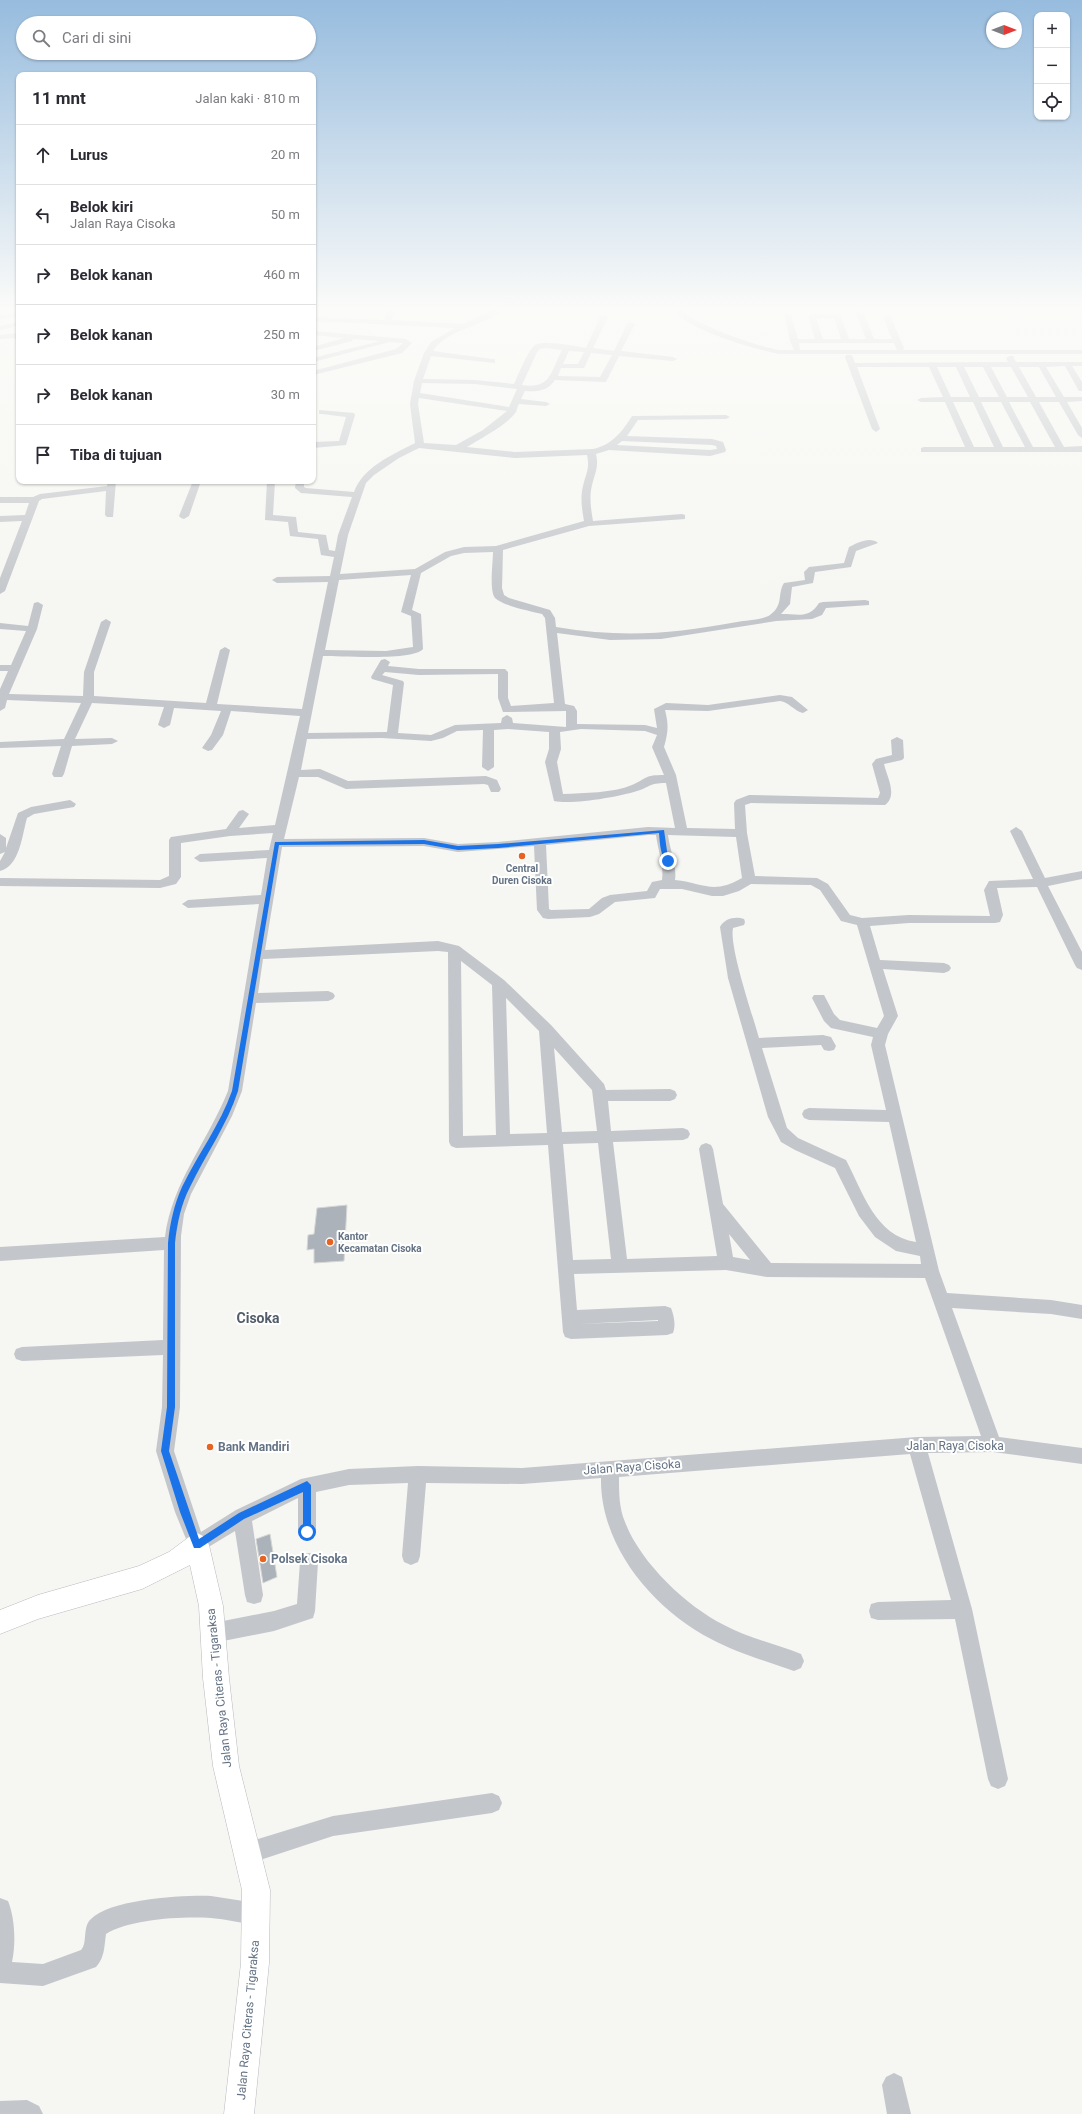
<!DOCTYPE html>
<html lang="id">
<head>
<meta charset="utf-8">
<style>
	body { margin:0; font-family:Roboto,sans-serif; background:#f7f7f7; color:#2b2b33 }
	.controls { position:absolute; right:12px; top:12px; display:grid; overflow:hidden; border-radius:8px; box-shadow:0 1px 3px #0004 }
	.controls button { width:36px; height:36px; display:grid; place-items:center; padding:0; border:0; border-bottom:1px solid #e1e1e2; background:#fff; color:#2b2b33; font:20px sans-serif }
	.compass { position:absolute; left:986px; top:12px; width:36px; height:36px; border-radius:50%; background:#fff; box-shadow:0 1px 3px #0004; rotate:90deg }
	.stop { position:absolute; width:12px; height:12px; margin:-9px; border:3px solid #1a73e8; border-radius:50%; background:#fff }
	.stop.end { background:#1a73e8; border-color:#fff; box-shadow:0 1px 4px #0008 }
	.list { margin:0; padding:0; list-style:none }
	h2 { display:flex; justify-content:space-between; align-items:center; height:52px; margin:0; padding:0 16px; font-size:17px }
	h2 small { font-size:13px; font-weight:400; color:#7c7c81 }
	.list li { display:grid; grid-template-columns:26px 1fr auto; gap:12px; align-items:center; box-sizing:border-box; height:60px; padding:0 16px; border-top:1px solid #e1e1e2 }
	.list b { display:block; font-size:15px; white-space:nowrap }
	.list p { margin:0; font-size:13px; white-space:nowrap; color:#7c7c81 }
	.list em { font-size:13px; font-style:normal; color:#7c7c81 }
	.icon { flex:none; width:22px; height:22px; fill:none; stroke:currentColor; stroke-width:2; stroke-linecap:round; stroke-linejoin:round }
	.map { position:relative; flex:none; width:1082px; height:2114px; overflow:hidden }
	.search { position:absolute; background:#fff; box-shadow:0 1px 3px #0004; left:16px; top:16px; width:300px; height:44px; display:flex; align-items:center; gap:10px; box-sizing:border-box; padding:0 14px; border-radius:22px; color:#7c7c81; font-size:15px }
	.panel { position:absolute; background:#fff; box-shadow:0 1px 3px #0004; left:16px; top:72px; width:300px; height:412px; border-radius:8px }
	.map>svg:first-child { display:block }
</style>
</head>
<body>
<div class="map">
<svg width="1082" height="2114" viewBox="0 0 1082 2114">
	<rect width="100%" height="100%" fill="#f6f6f2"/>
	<path fill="#abb2b9" stroke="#d7d7d5" d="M 347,1205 L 344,1261 L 314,1263 L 314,1249 L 307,1250 L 308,1235 L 314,1234 L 317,1208 Z
		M 270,1534 L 277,1577 L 263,1583 L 256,1539 Z"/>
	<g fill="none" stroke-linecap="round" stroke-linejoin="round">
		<g stroke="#b6babe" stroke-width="1">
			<path id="major" d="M 197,1533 L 205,1537 L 209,1545 L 223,1606 L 229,1678 L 239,1766 L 270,1890 L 269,1963 L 254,2114 L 224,2114 L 241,1963 L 242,1890 L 213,1766 L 203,1678 L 199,1606 L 190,1565 L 142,1589 L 38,1619 L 0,1634 L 0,1610 L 38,1595 L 139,1566 L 169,1552 L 189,1537 Z"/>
		</g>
		<path fill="#c3c6ca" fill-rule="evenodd" d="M 389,309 L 396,309 L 392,320 L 463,324 L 494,309 L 503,309 C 484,327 448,328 433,351 L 492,359 L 495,359 L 495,363 L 431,356 L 423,379 L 475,380 L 514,384 C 518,376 528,350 535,345 C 545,340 575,346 586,348 L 600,317 L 604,315 L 608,317 L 593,348 L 614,351 L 627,324 L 631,322 L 635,324 L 621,351 L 673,357 L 677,359 L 673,361 L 619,356 L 606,382 L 555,380 C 548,391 537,392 525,391 L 521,399 L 546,402 L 550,404 L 546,406 L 519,404 C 517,407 517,410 516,412 C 507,425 481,438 467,447 L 515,452 L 593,449 C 612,445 622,432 632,416 L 635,416 L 726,415 L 730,417 L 726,419 L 638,420 L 627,436 L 712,439 L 723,442 L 726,450 L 725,452 L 710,456 L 609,450 L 596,454 C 599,467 595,473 592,485 C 589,498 591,509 593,521 L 682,514 L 685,515 L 685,519 L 589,526 L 503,550 L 502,588 L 504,595 L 509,598 L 550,610 L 555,618 L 556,627 C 623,638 671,634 737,622 C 746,620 763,620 770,615 C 784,605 777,594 784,583 L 805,580 L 804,572 L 809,567 L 844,563 L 849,547 C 857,543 870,536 878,543 L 856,551 L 851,567 L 815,572 L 813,583 L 792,587 L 790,604 L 781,614 C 799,614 809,619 819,603 L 823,602 L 865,600 L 869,601 L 869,605 L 826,608 L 822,615 L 812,619 L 776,621 L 661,639 L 610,640 L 557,633 L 565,704 L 574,706 L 577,711 L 577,724 L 645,725 L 657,728 L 654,709 L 666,703 L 708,705 L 780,695 L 792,697 L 808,710 L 803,713 C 794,711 789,702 780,701 L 708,711 L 665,710 C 669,725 668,733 664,747 L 676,775 L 687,828 L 735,829 L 734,803 L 736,800 L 749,795 L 878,798 L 880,793 L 872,764 L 876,759 L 892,755 L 891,740 L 897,737 L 903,740 L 904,758 L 902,760 L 884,764 C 887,777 898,795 885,805 L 751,803 L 745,805 L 747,833 L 755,876 L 817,878 L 828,884 L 850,915 L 862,918 L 909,915 L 990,916 L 984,890 L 989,881 L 1033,879 L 1010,831 L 1016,827 L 1022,831 L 1045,878 L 1082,871 L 1082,879 L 1048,886 L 1082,952 L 1082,970 L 1077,968 L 1075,965 L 1037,887 L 997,888 L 1003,915 L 1000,922 L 995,923 L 909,923 L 870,926 L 880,960 L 944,963 L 949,965 L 951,968 L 949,971 L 944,973 L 883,969 L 898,1016 L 888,1034 L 885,1045 L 939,1271 L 947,1293 L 1051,1300 L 1082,1305 L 1082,1319 L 1051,1314 L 952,1308 L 999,1437 L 1082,1448 L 1082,1464 L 993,1452 L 928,1453 L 972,1609 L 1008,1779 L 1005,1786 L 998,1789 L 991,1786 L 988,1779 L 955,1619 L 878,1620 L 871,1618 L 869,1611 L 871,1604 L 878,1602 L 951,1600 L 910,1454 L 619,1477 C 619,1492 619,1508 625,1522 C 640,1562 686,1606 724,1625 C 748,1638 776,1644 801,1654 L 804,1661 L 801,1668 L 794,1671 C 766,1661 737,1653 711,1639 C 653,1609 600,1546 601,1478 L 522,1484 L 426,1483 L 420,1556 L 418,1562 L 411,1565 L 404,1562 L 402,1556 L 408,1483 L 349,1485 L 316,1492 L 316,1532 L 313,1538 L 307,1541 L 301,1538 L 298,1532 L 298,1498 L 252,1521 L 263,1595 L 261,1602 L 254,1604 L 247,1602 L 245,1595 L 235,1531 L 197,1554 L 191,1551 L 175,1512 L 156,1451 L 162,1407 L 163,1355 L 22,1361 L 16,1359 L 14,1354 L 16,1349 L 22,1347 L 163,1340 L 164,1250 L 0,1261 L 0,1247 L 165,1237 C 172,1182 208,1141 228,1091 L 259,904 L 188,908 L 182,904 L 188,900 L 261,895 L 267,858 L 200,862 L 194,858 L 200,854 L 269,850 L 273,833 L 230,836 L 181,843 L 181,877 L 176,884 L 160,888 L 0,886 L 0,878 L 160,880 L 169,876 L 169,840 L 171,837 L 226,829 L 239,811 L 243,810 L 249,814 L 239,828 L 275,825 L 300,716 L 231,711 L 223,735 L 212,750 L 208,751 L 202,748 L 211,735 L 221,711 L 174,708 L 170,725 L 164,728 L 158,725 L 164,707 L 92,703 L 75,739 L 112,738 L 118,741 L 112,744 L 72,746 L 64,774 L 62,777 L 54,777 L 52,774 L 61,746 L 0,748 L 0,742 L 64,739 L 81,703 L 7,700 L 5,708 L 0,711 L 0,689 L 8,671 L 0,671 L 0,665 L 11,665 L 26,631 L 0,629 L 0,623 L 28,626 L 34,603 L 38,602 L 43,605 L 37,629 L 9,694 L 83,696 L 84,672 L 101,622 L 106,619 L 111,622 L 94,672 L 94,696 L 206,703 L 220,650 L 225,647 L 230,650 L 217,704 L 302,709 L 328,582 L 277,583 L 272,580 L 277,577 L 330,576 L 334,557 L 321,555 L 318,539 L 290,536 L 288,522 L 265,520 L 267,481 L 275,481 L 273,515 L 296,517 L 298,532 L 326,535 L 329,550 L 335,551 L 338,535 L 352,497 L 301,493 L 295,488 L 296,481 L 304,481 L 304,487 L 306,488 L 354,492 C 363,467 392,455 415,443 L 410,404 L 414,381 L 424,353 L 431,342 L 455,328 L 313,321 L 313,317 L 384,320 ZM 546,348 L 562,350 C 551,371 551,390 522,385 L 537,352 L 540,349 ZM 569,351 L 584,352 L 578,364 L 563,364 ZM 591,353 L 612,355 L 600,377 L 558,376 L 561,368 L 584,368 ZM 422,383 L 475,384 L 517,389 L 509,407 L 420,393 ZM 419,398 L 507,411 L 483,430 L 456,445 L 424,443 L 418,404 ZM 622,441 L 712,445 L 716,446 L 717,449 L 710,450 L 617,445 ZM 419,448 L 515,458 L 587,455 C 590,469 586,473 583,486 C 580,498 582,509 584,521 L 496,546 L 464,547 L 445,552 L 415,569 L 340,574 L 348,535 L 366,483 L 374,475 L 399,458 ZM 493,552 C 493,562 489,591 495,598 C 503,606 531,611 542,614 L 545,618 L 554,703 L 511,706 L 508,698 L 508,672 L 505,669 L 419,669 L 388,666 L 390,662 L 385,659 L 381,660 L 371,677 L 372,679 L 393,685 L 387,732 L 308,733 L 323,656 C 341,656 413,661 423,649 L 421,614 L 412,610 L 421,573 L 451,556 L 464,553 ZM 411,575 L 401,612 L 411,616 L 413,647 L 386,651 L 325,650 L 339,580 ZM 385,672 L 419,675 L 498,674 L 498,698 L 503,712 L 566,711 L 566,727 L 513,723 L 512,718 L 507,715 L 502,718 L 501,723 L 455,725 L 431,735 L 398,733 L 404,683 L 403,681 L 382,675 ZM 508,729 L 549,732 L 549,749 L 545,762 L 554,801 C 572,805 618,797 637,791 C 651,787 648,783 666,783 L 675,828 L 648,827 L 498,842 L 458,844 L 424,838 L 284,839 L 299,777 L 318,777 L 346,789 L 484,784 L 488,785 L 491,792 L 499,792 L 501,789 L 497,780 L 486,776 L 348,781 L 320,769 L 301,770 L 307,739 L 382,738 L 431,741 L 443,738 L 457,731 L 483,730 L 482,767 L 488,771 L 494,767 L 494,730 ZM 581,729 L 645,731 L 657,735 L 652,747 L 664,775 C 644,775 648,778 632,785 C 613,793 584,793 563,794 L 557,762 L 561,749 L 560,732 ZM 648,835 L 656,835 C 658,851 664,865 662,880 L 652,882 L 647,891 L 610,895 L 602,898 L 589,909 L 551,910 L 549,909 L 546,845 ZM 668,835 L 736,837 L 742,878 C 713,895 704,883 675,880 C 677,865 670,851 668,835 ZM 424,846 L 458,852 L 534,846 L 537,910 L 543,918 L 548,919 L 590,917 L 599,914 L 615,902 L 655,898 L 660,889 L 682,889 L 712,896 L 723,896 L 739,891 L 751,884 L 811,885 L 820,890 L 841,921 L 857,925 L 884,1016 L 877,1028 L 840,1020 L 834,1014 L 824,995 L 814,995 L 812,998 L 824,1021 L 831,1028 L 873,1037 L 871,1045 L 886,1110 L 809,1108 L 804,1110 L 802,1114 L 804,1118 L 809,1120 L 889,1122 L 916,1242 C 875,1236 863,1192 846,1160 L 798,1138 L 787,1128 L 762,1048 L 821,1045 L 824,1050 L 829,1051 L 834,1050 L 836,1046 L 831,1037 L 823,1035 L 759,1038 C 753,1016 729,947 733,928 L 744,925 L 745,922 L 744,919 C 735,916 724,919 720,927 L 728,978 L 768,1117 L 781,1142 L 795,1150 L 835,1168 L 859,1216 L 875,1237 L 896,1251 L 920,1256 L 921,1264 L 771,1263 L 723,1204 L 713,1149 L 711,1145 L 706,1143 L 701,1145 L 699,1149 L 717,1256 L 627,1259 L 613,1142 L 683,1140 L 688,1138 L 690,1134 L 688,1130 L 683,1128 L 611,1131 L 608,1101 L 670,1101 L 675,1099 L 677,1095 L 675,1091 L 670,1089 L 606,1090 L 604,1084 L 551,1025 L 504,980 L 459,946 L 438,941 L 265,950 L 282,847 ZM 438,951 L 448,952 L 449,1142 L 451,1146 L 456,1148 L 548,1145 L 563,1332 L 565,1337 L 571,1339 L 667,1335 L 673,1333 C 676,1325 674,1316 671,1308 L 665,1306 L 577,1310 L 574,1274 L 726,1270 L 767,1277 L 925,1278 L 981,1436 L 917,1437 L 522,1468 L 418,1466 L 349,1469 L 301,1479 L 236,1510 L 201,1532 L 174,1451 L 180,1407 L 181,1236 L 184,1214 L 191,1194 L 232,1116 L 242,1091 L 256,1003 L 328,1001 L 333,999 L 335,996 L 333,993 L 328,991 L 258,993 L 263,959 ZM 461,961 L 492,985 L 496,1135 L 463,1136 ZM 506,998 L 539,1031 L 547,1133 L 510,1134 ZM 554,1048 L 592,1090 L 597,1131 L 562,1132 ZM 598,1143 L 611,1259 L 573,1260 L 563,1144 ZM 729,1234 L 750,1260 L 733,1257 ZM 658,1320 L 658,1321 L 579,1324 Z
			M 675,309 L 682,309 C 688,323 762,348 779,350 C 784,350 789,350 794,350 L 790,341 L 784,313 L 791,315 L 798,339 L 815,339 L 808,316 L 812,314 L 840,314 L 849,339 L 866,339 L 856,313 L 860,311 L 864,313 L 874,339 L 892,339 L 883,317 L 890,315 L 904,348 L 903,350 L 1082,350 L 1082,354 L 779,354 C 758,350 682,329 675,309 ZM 816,318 L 834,318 L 841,339 L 823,339 ZM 799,343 L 894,343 L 897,350 L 800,350 Z
			M 19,312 L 19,316 L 0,319 L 0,315 Z
			M 19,322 L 19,326 L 0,330 L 0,326 Z
			M 313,331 L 406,339 L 412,343 L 402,353 L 313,375 L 313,371 L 396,349 L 403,343 L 390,342 L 313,362 L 313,358 L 380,341 L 353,339 L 352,341 L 313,351 L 313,347 L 344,338 L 313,335 Z
			M 16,333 L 19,334 L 19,342 L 14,338 L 0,339 L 0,335 Z
			M 846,355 L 852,355 L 855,363 L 1008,362 L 1006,358 L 1010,356 L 1013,356 L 1016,362 L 1082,362 L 1082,366 L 1072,366 L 1082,382 L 1082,391 L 1079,391 L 1065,366 L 1046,367 L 1064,397 L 1082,397 L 1082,401 L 1067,402 L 1082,428 L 1082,438 L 1078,435 L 1059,402 L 1039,402 L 1064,447 L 1082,446 L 1082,452 L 921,452 L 921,448 L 924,447 L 965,447 L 945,402 L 921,402 L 917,400 L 921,398 L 943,397 L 929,367 L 857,367 L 880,429 L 876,432 L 872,429 L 845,357 ZM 937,367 L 956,367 L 970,397 L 951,397 ZM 964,367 L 983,367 L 999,397 L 979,397 ZM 991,367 L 1011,367 L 1028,397 L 1007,397 ZM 1019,367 L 1039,367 L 1056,397 L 1036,397 ZM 953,402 L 973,402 L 994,447 L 974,447 ZM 981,402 L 1001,402 L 1025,447 L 1003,447 ZM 1009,402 L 1030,402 L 1055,447 L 1033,447 Z
			M 319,410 L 354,413 L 355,415 L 346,445 L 313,448 L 313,442 L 339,441 L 346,417 L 322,414 L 319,414 Z
			M 108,481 L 116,481 L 113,517 L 107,517 L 105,515 L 106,491 L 42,499 L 39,501 L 5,591 L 0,594 L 0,578 L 22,521 L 0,522 L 0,516 L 25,515 L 29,503 L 0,503 L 0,497 L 33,497 L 40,494 L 107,486 Z
			M 193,481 L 201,481 L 189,516 L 184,519 L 181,518 L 179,516 Z
			M 70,800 L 76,804 L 74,807 L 34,814 L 27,818 C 22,835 20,866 0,871 L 0,861 L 5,852 L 0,854 L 0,834 L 6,838 L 6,848 L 18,813 L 31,807 Z
			M 309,1553 L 316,1555 L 318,1562 L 315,1611 L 313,1618 L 274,1631 L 213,1643 L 206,1640 L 203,1633 L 206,1626 L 213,1623 L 274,1611 L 297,1604 L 300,1562 L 302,1555 Z
			M 492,1793 L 499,1796 L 502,1803 L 499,1810 L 492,1813 L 333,1836 L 248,1864 L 241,1860 L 237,1853 L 241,1846 L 248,1842 L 333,1816 Z
			M 211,1896 L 256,1903 L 264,1906 L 267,1914 L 264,1922 L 256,1925 C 241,1923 226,1919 211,1918 C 183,1916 129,1919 106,1934 C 104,1947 105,1957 96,1967 L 43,1986 L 0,1983 L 0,1898 L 8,1901 C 15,1918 16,1944 12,1962 L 43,1964 L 81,1950 C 88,1943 82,1927 91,1919 C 111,1899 184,1895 211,1896 Z
			M 894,2073 L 902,2077 L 911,2114 L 887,2114 L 882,2085 L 886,2077 Z
			M 27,2100 L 39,2106 L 43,2114 L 0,2114 L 0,2101 Z"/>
		<use href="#major" fill="#fff" fill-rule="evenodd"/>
	</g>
	<linearGradient id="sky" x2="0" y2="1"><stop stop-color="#97bcde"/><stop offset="0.51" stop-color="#fbfbf9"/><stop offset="1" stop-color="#fbfbf9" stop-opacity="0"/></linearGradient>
	<rect width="1082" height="605" fill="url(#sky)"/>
	<path fill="#1a73e8" d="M 664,830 L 667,851 L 671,861 L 668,863 C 660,857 660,843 659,833 L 498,848 L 458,850 L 424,844 L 279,845 L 238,1091 C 227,1125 206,1154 190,1187 C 181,1204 177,1224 175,1243 L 175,1407 L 169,1451 L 199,1539 L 239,1513 L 307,1481 L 311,1485 L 311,1532 L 307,1537 L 303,1532 L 303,1492 L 244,1519 L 200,1548 L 194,1548 L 180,1512 L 161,1451 L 167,1407 L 168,1243 C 170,1223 174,1205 182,1187 C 198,1154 220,1125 232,1091 L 275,842 L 424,840 L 458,846 L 498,844 Z"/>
	<g fill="#e66322" stroke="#fff" stroke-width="1.5">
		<circle cx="522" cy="856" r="4"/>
		<circle cx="330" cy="1242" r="4"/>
		<circle cx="210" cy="1447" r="4"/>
		<circle cx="263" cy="1559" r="4"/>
	</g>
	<g text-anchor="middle" stroke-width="4" stroke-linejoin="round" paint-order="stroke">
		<g font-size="10" font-weight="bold" fill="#647384" stroke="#fff">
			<text x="522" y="872">Central<tspan x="522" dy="12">Duren Cisoka</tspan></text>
			<text x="338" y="1240" text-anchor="start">Kantor<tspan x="338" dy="12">Kecamatan Cisoka</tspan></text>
		</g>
		<g font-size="12" fill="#647384" stroke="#fff">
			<text x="955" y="1450">Jalan Raya Cisoka</text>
			<text transform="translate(632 1467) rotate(-4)" y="4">Jalan Raya Cisoka</text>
			<text transform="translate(219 1688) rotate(-96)" y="4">Jalan Raya Citeras - Tigaraksa</text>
			<text transform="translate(248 2020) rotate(-85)" y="4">Jalan Raya Citeras - Tigaraksa</text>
		</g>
		<g font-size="12" font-weight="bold" fill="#647384" stroke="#fff" text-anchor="start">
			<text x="218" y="1451">Bank Mandiri</text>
			<text x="271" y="1563">Polsek Cisoka</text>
		</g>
		<g font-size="14" font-weight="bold" fill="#525d69" stroke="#fff">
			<text x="258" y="1323">Cisoka</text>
		</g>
	</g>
</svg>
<div class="controls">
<button>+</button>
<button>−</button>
<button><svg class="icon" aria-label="locate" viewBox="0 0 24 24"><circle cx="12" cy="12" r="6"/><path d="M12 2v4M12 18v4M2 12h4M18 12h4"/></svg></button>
</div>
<svg class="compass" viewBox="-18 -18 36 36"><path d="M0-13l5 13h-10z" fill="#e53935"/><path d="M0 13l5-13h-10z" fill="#7c7c81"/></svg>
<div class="stop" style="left:307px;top:1532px"></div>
<div class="stop end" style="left:668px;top:861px"></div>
<div class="search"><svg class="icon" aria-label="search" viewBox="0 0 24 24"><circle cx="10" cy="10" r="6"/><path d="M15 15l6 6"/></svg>Cari di sini</div>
<section class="panel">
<h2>11 mnt<small>Jalan kaki · 810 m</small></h2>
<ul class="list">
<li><svg class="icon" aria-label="ahead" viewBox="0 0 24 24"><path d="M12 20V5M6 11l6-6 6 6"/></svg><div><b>Lurus</b></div><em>20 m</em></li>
<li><svg class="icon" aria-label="left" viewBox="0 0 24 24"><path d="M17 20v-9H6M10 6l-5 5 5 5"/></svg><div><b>Belok kiri</b><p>Jalan Raya Cisoka</p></div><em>50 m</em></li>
<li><svg class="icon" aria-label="right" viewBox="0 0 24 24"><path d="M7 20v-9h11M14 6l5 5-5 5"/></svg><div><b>Belok kanan</b></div><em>460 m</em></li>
<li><svg class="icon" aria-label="right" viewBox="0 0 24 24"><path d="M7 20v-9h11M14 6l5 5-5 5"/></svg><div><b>Belok kanan</b></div><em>250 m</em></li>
<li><svg class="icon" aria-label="right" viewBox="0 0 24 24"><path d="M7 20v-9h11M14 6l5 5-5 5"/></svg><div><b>Belok kanan</b></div><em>30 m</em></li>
<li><svg class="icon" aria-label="arrive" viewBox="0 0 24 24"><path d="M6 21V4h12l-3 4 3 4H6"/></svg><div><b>Tiba di tujuan</b></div></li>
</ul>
</section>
</div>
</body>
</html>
